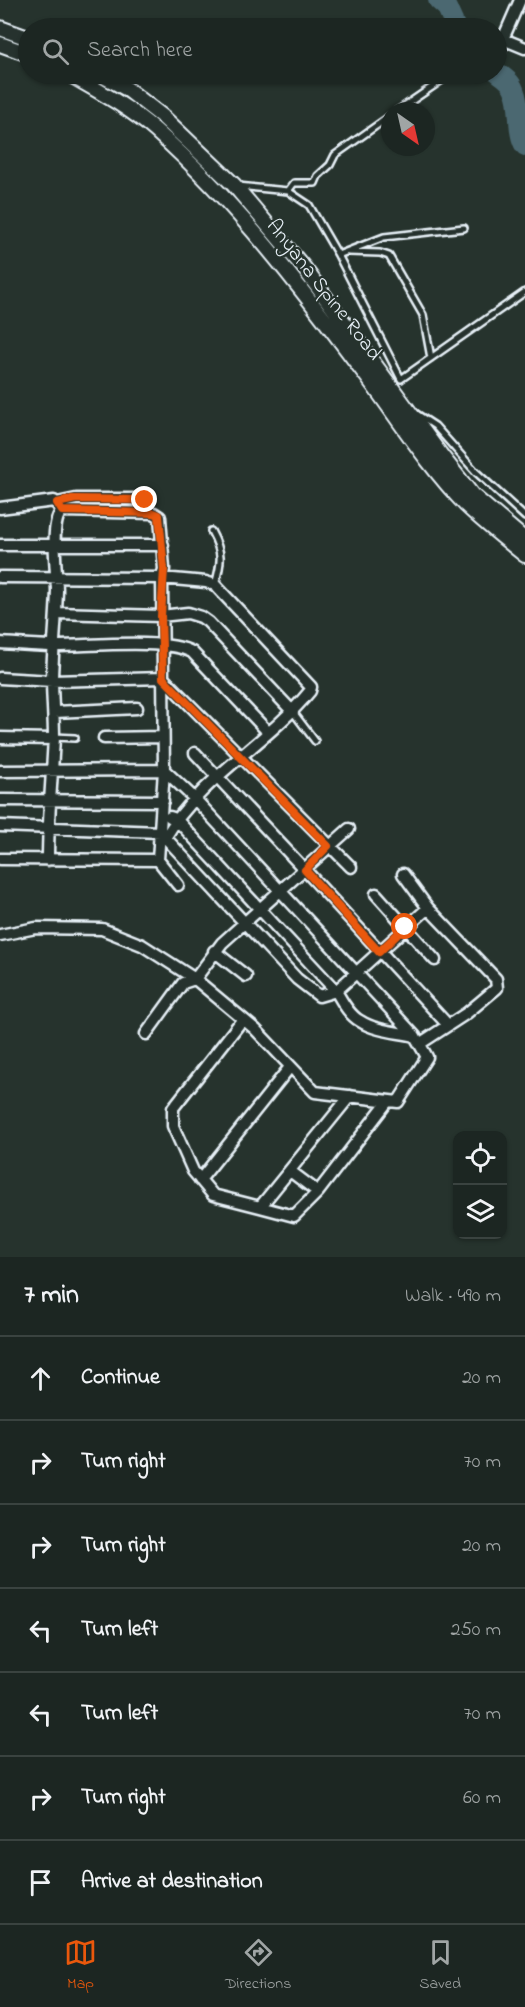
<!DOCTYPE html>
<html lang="en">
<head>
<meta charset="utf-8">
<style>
	body { margin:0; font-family:"Indie Flower",sans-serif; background:#252e2a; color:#f1f3f6 }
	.controls { position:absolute; right:18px; bottom:18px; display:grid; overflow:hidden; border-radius:12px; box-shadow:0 2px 4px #0004 }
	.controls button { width:54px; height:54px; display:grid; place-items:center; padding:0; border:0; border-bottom:2px solid #3a4340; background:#1c2622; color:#f1f3f6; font:30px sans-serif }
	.compass { position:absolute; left:381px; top:102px; width:54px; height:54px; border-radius:50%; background:#1c2622; box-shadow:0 2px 4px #0004; rotate:146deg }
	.stop { position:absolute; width:18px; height:18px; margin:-14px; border:4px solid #ea580c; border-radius:50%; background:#fff }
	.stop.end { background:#ea580c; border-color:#fff; box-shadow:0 2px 6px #0008 }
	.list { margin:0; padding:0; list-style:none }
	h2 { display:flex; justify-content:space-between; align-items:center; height:78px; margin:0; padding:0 24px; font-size:26px }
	h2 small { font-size:20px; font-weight:400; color:#a0a5a5 }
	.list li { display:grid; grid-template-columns:39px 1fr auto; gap:18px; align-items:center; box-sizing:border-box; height:84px; padding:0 24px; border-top:2px solid #3a4340 }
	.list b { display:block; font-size:22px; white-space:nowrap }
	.list em { font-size:20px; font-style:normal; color:#a0a5a5 }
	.icon { flex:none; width:33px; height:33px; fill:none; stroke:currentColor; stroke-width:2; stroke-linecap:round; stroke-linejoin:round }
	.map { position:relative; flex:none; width:525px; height:1257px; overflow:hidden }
	.search { position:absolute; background:#1c2622; box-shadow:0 2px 4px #0004; left:18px; right:18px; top:18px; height:66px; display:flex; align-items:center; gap:15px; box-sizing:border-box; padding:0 21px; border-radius:33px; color:#a0a5a5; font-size:22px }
	.sheet { height:666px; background:#1c2622 }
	nav { display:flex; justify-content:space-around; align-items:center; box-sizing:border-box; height:84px; border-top:2px solid #3a4340; background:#1c2622; font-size:16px; color:#a0a5a5 }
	nav a { display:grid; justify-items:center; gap:3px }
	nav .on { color:#ea580c }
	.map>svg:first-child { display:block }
</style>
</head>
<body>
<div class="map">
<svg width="525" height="1257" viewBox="0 0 525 1257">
	<rect width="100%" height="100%" fill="#26332d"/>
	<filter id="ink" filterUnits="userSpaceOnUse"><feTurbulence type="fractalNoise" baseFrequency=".0167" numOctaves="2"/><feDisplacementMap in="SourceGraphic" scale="12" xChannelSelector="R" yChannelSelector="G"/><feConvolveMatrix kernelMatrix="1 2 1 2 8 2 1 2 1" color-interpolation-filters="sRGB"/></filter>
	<g filter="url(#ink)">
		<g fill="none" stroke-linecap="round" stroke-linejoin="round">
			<path stroke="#4b6871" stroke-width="20" d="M 438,0 L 447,8 L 456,28
				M 496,71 C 501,75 508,79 511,84 C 523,102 515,131 525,146"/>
			<g stroke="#e8f1f8" stroke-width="10">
				<path id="lane" d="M 397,111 L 451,74
					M 238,186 L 288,191 L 309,205 L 338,255 L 401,379 L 525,292
					M 288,191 L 294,183 L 315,183 L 318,176 L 330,165 L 335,155 L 390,116
					M 348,252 L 380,253 L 389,256 L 423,315 L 431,358
					M 338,255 L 384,237 L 464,228
					M 415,413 L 435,426 L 476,472 L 525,517
					M 211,531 C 223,553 222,561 215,585
					M 293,712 L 315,741
					M 54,737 L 75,738"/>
			</g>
			<g stroke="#e8f1f8" stroke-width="15">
				<path id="street" d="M 503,39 L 525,48
					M 496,62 L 503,39 L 520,0
					M 57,503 L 76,499 L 145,499
					M 0,508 L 54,501 L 59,507
					M 0,545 L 163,545
					M 0,577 L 162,578 L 164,569 L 160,517 L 154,513 L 62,511 C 49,522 57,573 57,591 C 56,620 53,648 52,677 C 52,697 54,717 54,737 C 52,778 48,818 48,860
					M 56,613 L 161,616 L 188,613 L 201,617 L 208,622 L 293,712
					M 0,643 C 19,644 38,646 56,646 C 89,646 167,638 192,652 L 268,732
					M 0,678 L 52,681 L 163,678 L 351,867
					M 55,712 L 137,708
					M 0,738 L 53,739
					M 104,738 L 163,737
					M 195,753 L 305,870 L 448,1025
					M 0,771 L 164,770 L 194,798 L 415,1036 L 427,1057 L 398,1102 L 315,1092 L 255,1029 L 195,979 L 142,945 L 102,929 L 36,928 L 0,935
					M 0,800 L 163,801
					M 170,817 L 176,819 L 336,991 C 342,1001 349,1015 360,1021 C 375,1031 398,1032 415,1036
					M 0,826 L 160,832 L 297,979 L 319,996 L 336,991 L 428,908
					M 0,859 L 158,860 L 178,885
					M 158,860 L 164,770 L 162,578 L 206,582 L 215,585 L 311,687 L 310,691 C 267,744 200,778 165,838
					M 403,874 L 428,908 L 496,979 L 497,988 L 467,1013 L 421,1043
					M 376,894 L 435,960
					M 214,951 L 246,976
					M 243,1019 L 173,1108 L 173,1126 L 193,1171 L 213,1195 L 260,1207
					M 146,1034 L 183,983 L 195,979 L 222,943 L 349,829
					M 290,1171 L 318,1192 L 388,1101
					M 200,1180 L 290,1067
					M 318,1192 L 294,1216 L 260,1207 L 350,1096"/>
			</g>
			<g stroke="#e8f1f8" stroke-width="18">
				<path id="secondary" d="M 0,28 L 28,38
					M 0,44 L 28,54
					M 69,74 C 99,91 130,108 156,131 C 237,203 302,289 366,375 C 398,418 429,467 466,505 C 485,523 505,539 525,555
					M 100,74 L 127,89 L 163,117 L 234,185 L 304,268 L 440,454 L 472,495 L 525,540"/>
			</g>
			<use href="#lane" stroke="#26332d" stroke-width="5"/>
			<use href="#street" stroke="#26332d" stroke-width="10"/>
			<use href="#secondary" stroke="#26332d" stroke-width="14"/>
		</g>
	</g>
	<g fill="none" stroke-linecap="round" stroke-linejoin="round" filter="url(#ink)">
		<path stroke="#ea580c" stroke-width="8" d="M 145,500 L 76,499 L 57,503 L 62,511 L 154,513 L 159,515 L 164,569 L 161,616 L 163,678 L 328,846 L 305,870 L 379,952 L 405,927"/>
	</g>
	<g text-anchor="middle" stroke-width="4.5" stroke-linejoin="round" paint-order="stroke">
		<g font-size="21" fill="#e8f1f8" stroke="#26332d">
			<text transform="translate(325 289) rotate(52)" y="7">Anyana Spine Road</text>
		</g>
	</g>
</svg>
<div class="controls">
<button><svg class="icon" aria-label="locate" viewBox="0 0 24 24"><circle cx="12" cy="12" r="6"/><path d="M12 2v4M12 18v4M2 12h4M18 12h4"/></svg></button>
<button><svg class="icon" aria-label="layers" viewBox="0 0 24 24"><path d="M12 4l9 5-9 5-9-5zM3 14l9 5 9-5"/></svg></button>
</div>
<svg class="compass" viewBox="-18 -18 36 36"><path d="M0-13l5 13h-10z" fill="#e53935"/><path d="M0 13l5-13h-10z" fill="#a0a5a5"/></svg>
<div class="stop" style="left:405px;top:927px"></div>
<div class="stop end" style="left:145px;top:500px"></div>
<div class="search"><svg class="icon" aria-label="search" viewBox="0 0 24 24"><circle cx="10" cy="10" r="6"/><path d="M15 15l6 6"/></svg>Search here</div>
</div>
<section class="sheet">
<h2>7 min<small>Walk · 490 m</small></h2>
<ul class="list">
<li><svg class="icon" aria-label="ahead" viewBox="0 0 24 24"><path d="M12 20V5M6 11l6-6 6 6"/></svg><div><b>Continue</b></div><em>20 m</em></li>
<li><svg class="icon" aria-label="right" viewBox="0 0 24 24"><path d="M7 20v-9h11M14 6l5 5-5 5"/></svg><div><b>Turn right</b></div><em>70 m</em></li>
<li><svg class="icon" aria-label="right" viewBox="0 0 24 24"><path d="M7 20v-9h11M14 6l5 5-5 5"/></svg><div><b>Turn right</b></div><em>20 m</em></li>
<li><svg class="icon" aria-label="left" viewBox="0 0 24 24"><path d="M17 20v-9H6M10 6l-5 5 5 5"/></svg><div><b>Turn left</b></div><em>250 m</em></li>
<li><svg class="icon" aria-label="left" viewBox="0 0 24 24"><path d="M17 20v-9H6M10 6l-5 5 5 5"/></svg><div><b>Turn left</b></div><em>70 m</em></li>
<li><svg class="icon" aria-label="right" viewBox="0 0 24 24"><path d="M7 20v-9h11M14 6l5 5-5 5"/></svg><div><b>Turn right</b></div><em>60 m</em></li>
<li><svg class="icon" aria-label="arrive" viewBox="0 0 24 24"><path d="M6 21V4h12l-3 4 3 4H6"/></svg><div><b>Arrive at destination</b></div></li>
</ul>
</section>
<nav>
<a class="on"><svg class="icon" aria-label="map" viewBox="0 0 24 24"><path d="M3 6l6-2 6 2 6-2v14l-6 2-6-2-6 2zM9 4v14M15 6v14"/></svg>Map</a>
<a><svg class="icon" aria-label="directions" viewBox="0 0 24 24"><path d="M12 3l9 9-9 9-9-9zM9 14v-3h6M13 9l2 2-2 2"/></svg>Directions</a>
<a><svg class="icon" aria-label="saved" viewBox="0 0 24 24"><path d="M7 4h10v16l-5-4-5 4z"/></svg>Saved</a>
</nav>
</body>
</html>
